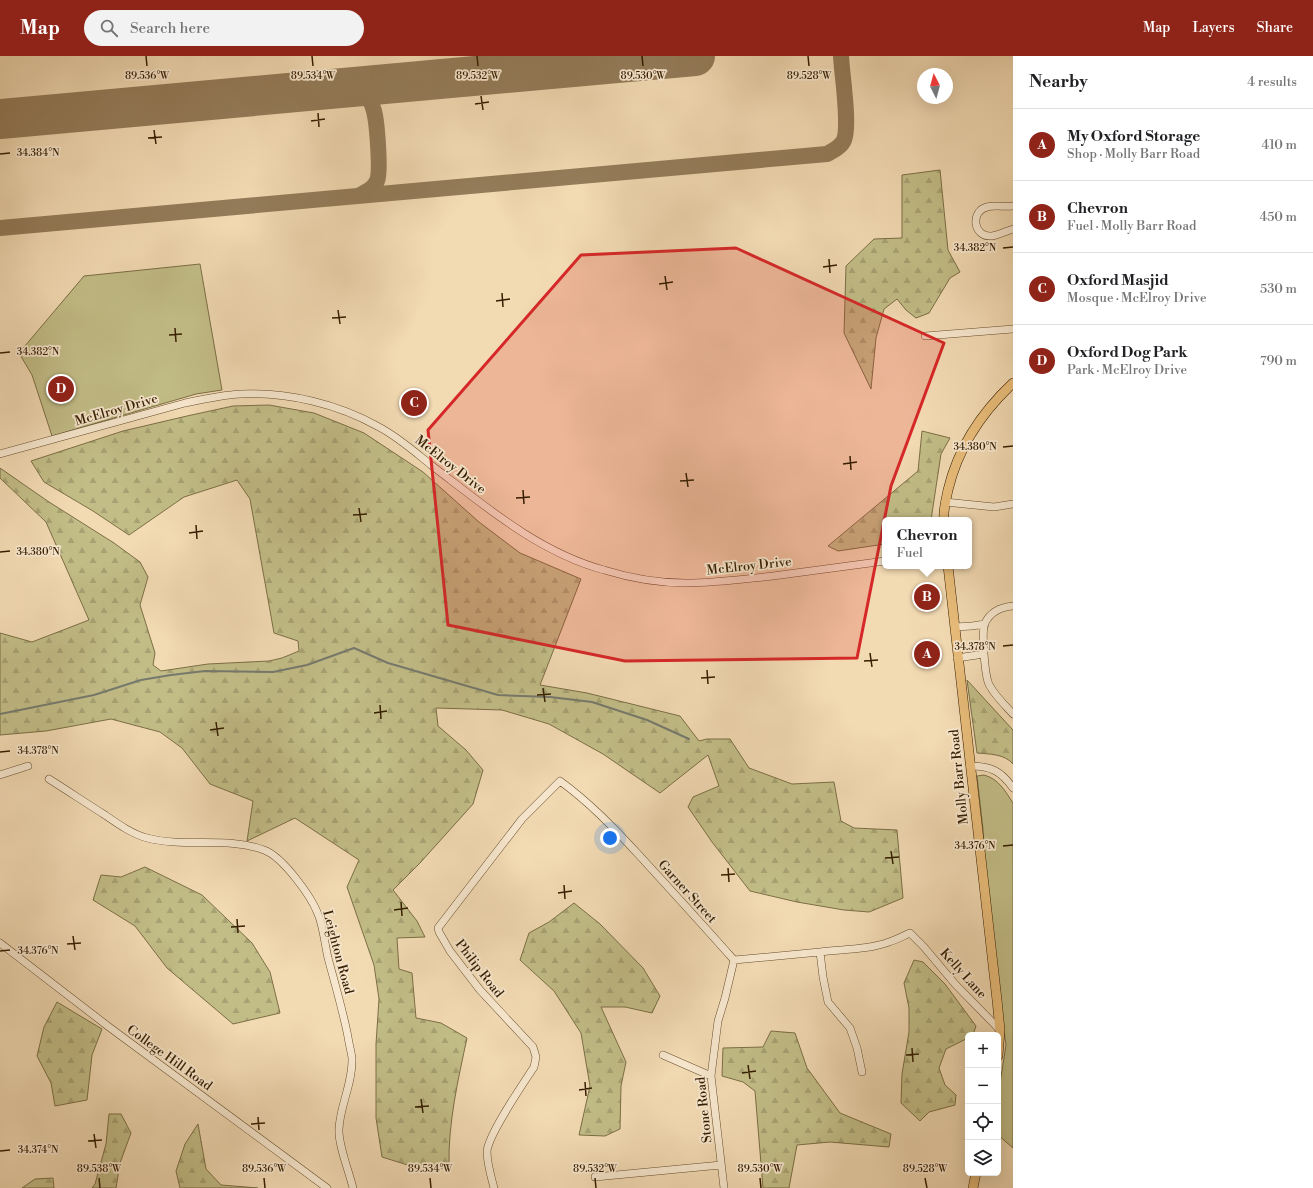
<!DOCTYPE html>
<html lang="en">
<head>
<meta charset="utf-8">
<style>
	body { margin:0; font-family:"Libre Bodoni",serif; background:#f2f2f2; color:#202124 }
	.controls { position:absolute; right:12px; bottom:12px; display:grid; overflow:hidden; border-radius:6px; box-shadow:0 4px 16px #0002 }
	.controls button { width:36px; height:36px; display:grid; place-items:center; padding:0; border:0; border-bottom:1px solid #e0e0e0; background:#fff; color:#202124; font:20px sans-serif }
	.compass { position:absolute; left:917px; top:12px; width:36px; height:36px; border-radius:50%; background:#fff; box-shadow:0 4px 16px #0002; rotate:354deg }
	.you { position:absolute; left:610px; top:782px; width:14px; height:14px; margin:-10px; border:3px solid #fff; border-radius:50%; background:#1a73e8; box-shadow:0 0 0 6px #1a73e833 }
	.badge { display:grid; place-items:center; width:26px; height:26px; border-radius:50%; background:#8f2418; color:#fff; font-size:13px; font-weight:700 }
	.pin { position:absolute; translate:-50% -50%; border:2px solid #fff; box-shadow:0 1px 4px #0006 }
	.popup { position:absolute; left:882px; top:461px; width:90px; height:52px; box-sizing:border-box; display:grid; place-content:center; border-radius:6px; background:#fff; filter:drop-shadow(0 1px 3px #0005); font-size:13px; white-space:nowrap; color:#757577 }
	.popup b { font-size:15px; color:#202124 }
	.popup::after { content:''; position:absolute; left:50%; top:100%; margin-left:-8px; border:8px solid transparent; border-top-color:#fff }
	.list { margin:0; padding:0; list-style:none }
	h2 { display:flex; justify-content:space-between; align-items:center; height:52px; margin:0; padding:0 16px; font-size:17px }
	h2 small { font-size:13px; font-weight:400; color:#757577 }
	.list li { display:grid; grid-template-columns:26px 1fr auto; gap:12px; align-items:center; box-sizing:border-box; height:72px; padding:0 16px; border-top:1px solid #e0e0e0 }
	.list b { display:block; font-size:15px; white-space:nowrap }
	.list p { margin:0; font-size:13px; white-space:nowrap; color:#757577 }
	.list em { font-size:13px; font-style:normal; color:#757577 }
	.icon { flex:none; width:22px; height:22px; fill:none; stroke:currentColor; stroke-width:2; stroke-linecap:round; stroke-linejoin:round }
	.map { position:relative; flex:none; width:1013px; height:1132px; overflow:hidden }
	header { display:flex; align-items:center; gap:24px; box-sizing:border-box; height:56px; padding:0 20px; background:#8f2418; color:#fff }
	header strong { font-size:19px }
	nav { display:flex; gap:22px; margin-inline-start:auto; font-size:14px }
	.search { width:280px; height:36px; background:#f2f2f2; display:flex; align-items:center; gap:10px; box-sizing:border-box; padding:0 14px; border-radius:22px; color:#757577; font-size:15px }
	main { display:flex }
	aside { flex:1; background:#fff }
	.map>svg:first-child { display:block }
</style>
</head>
<body>
<header>
<strong>Map</strong>
<div class="search"><svg class="icon" aria-label="search" viewBox="0 0 24 24"><circle cx="10" cy="10" r="6"/><path d="M15 15l6 6"/></svg>Search here</div>
<nav><a>Map</a><a>Layers</a><a>Share</a></nav>
</header>
<main>
<div class="map">
<svg width="1013" height="1132" viewBox="0 0 1013 1132">
	<defs>
		<pattern id="forest-firs" width="22" height="20" patternUnits="userSpaceOnUse"><rect width="22" height="20" fill="#c2bd87"/><path d="M5 1l3.5 6h-7zM16 11l3.5 6h-7z" fill="#a7a273"/></pattern>
	</defs>
	<rect width="100%" height="100%" fill="#f2dab3"/>
	<filter id="stains"><feTurbulence type="fractalNoise" baseFrequency=".005" numOctaves="4"/><feColorMatrix values="0 0 0 0 .2 0 0 0 0 .09 0 0 0 0 .02 0 0 0 .5 -.17"/></filter>
	<radialGradient id="worn" r=".72"><stop offset=".6" stop-color="#630" stop-opacity="0"/><stop offset="1" stop-color="#630" stop-opacity=".3"/></radialGradient>
	<path fill="#c2bd87" stroke="#7c6e44" d="M 200,208 L 222,334 L 196,338 L 52,380 L 32,319 L 19,297 L 84,220 Z
		M 984,719 C 999,723 1005,735 1013,747 L 1013,1092 L 998,1079 L 998,1040 L 1006,989 L 987,860 L 983,773 L 977,720 Z"/>
	<path fill="url(#forest-firs)" stroke="#7c6e44" d="M 940,114 L 948,194 L 960,216 L 950,222 L 929,257 L 916,262 L 906,254 L 897,243 L 884,253 L 876,282 L 871,333 L 844,277 L 846,210 L 874,183 L 902,182 L 902,119 Z
		M 269,349 L 314,357 L 364,377 L 423,416 L 479,466 L 520,497 L 581,523 L 540,629 L 587,637 L 680,660 L 699,685 L 707,683 L 730,683 L 749,712 L 792,728 L 834,726 L 841,765 L 854,772 L 897,774 L 903,842 L 869,856 L 844,854 L 797,846 L 750,835 L 712,786 L 688,751 L 693,741 L 719,730 L 708,699 L 660,737 L 603,698 L 549,668 L 502,654 L 436,652 L 438,670 L 466,694 L 483,714 L 473,748 L 420,807 L 393,834 L 417,865 L 425,881 L 397,882 L 399,913 L 412,917 L 416,962 L 441,967 L 467,982 C 458,1024 448,1067 449,1110 L 430,1116 L 382,1101 L 376,1062 L 376,988 L 379,943 L 374,909 L 347,831 L 359,804 L 295,762 L 247,785 L 253,745 L 210,728 L 182,692 L 160,676 L 111,663 L 46,675 L 0,679 L 0,577 L 32,586 L 89,564 L 46,466 L 0,422 L 0,412 L 49,446 L 114,487 L 140,506 L 148,521 L 140,549 L 155,597 L 153,609 L 161,615 L 208,608 L 269,605 L 282,602 L 299,595 L 298,585 L 274,577 L 250,443 L 237,424 L 184,441 L 129,479 L 93,455 L 44,426 L 31,405 L 123,375 L 187,360 L 233,350 Z
		M 922,375 L 950,382 L 941,398 L 931,464 L 885,464 L 885,488 L 838,495 L 828,490 L 918,415 Z
		M 967,624 L 1013,674 L 1013,708 C 1005,698 989,698 977,697 Z
		M 145,811 L 202,839 L 252,887 L 270,916 L 280,957 L 233,968 L 167,912 L 135,870 L 93,844 L 101,819 L 121,821 Z
		M 574,847 L 600,868 L 643,912 L 660,940 L 652,957 L 625,951 L 601,951 L 626,1006 L 621,1030 L 620,1073 L 605,1080 L 579,1079 L 590,1030 L 581,977 L 554,935 L 520,904 L 529,877 L 549,866 Z
		M 914,904 L 923,906 L 945,928 L 976,970 L 973,979 L 968,979 L 968,982 L 946,993 L 939,1012 L 945,1029 L 956,1039 L 955,1049 L 929,1056 L 920,1065 L 901,1047 L 902,1018 L 909,976 L 909,952 L 904,927 Z
		M 57,946 L 102,973 L 92,999 L 87,1044 L 55,1050 L 51,1027 L 37,1000 L 44,971 Z
		M 771,975 L 795,977 L 807,1012 L 840,1057 L 891,1078 L 889,1091 L 830,1086 L 797,1089 L 789,1132 L 763,1132 L 755,1035 L 743,1026 L 722,1020 L 723,992 L 763,991 Z
		M 109,1058 L 121,1058 L 131,1077 L 120,1107 L 116,1132 L 92,1132 L 95,1128 L 106,1088 Z
		M 198,1068 L 206,1113 L 221,1129 L 258,1132 L 180,1132 L 176,1115 L 185,1088 Z
		M 53,1122 L 54,1132 L 22,1132 L 35,1123 Z"/>
	<g fill="none" stroke-linecap="round" stroke-linejoin="round">
		<path stroke="#767a6e" stroke-width="2" d="M 0,658 L 94,639 L 141,624 L 171,619 L 205,615 L 273,616 L 307,609 L 354,592 L 388,607 L 498,639 L 550,641 L 592,646 L 647,664 L 689,683"/>
		<path stroke="#947c5a" stroke-width="16" d="M 342,32 C 353,33 363,34 369,43 C 371,46 373,51 374,55 C 377,66 381,116 377,125 C 373,133 366,136 358,140
			M 0,172 L 827,98 C 834,94 841,91 844,84 C 850,69 842,19 841,0"/>
		<path stroke="#947c5a" stroke-width="40" d="M 0,63 L 695,0"/>
		<g stroke="#654d2d" stroke-width="8">
			<path id="minor" d="M 1013,150 C 1005,151 995,149 987,151 C 970,155 973,182 992,180 C 999,179 1006,175 1013,173
				M 925,280 L 1013,273
				M 0,398 L 185,347 C 204,343 222,339 241,338 C 289,336 338,348 379,371 C 398,381 415,396 431,409 C 485,450 538,496 604,514 C 630,522 659,527 686,527 C 715,527 744,523 773,520 C 810,515 848,510 885,505
				M 945,446 L 994,451 L 1013,448
				M 1013,550 C 1001,551 991,555 985,567 C 981,576 985,616 988,626 C 992,637 1005,649 1013,658
				M 955,571 L 972,570 L 985,568
				M 957,602 L 984,598
				M 970,710 C 991,710 1001,715 1013,732
				M 0,719 L 28,710
				M 49,723 C 68,735 86,747 105,759 C 118,768 132,778 147,782 C 186,792 227,780 264,794 C 283,801 311,840 318,858 C 323,869 325,889 328,902 C 335,928 343,955 348,981 C 349,988 351,995 352,1002 C 353,1027 340,1049 339,1073 C 338,1089 349,1115 353,1132
				M 0,887 L 109,971 L 327,1132
				M 663,999 L 711,1020
				M 862,1016 L 857,992 L 850,972 L 828,946 L 823,921 L 820,896 C 842,893 868,894 889,886 C 896,884 903,880 910,877 L 924,891 L 955,928 L 1000,974
				M 595,1121 L 721,1109
				M 494,1132 C 491,1120 487,1108 487,1095 C 489,1077 523,1028 534,1011 L 536,1001 L 533,991 L 480,934 L 450,895 L 439,876 L 438,872 L 522,763 L 560,725 C 589,746 613,771 638,798 C 670,833 702,868 734,904 L 820,896
				M 724,1132 L 711,1020 L 718,965 L 725,942 L 734,904"/>
		</g>
		<g stroke="#361e00" stroke-width="10">
			<path id="major" d="M 944,464 C 943,454 946,444 948,434 C 958,392 982,356 1013,327
				M 948,510 L 997,944 L 1000,974 L 998,1000
				M 973,1132 L 976,1117"/>
		</g>
		<use href="#minor" stroke="#f7e7ce" stroke-width="7"/>
		<use href="#major" stroke="#e9bd7a" stroke-width="9"/>
	</g>
	<path fill="#d62828" fill-opacity="0.2" stroke="#d62828" stroke-width="3" stroke-linejoin="round" d="M 736,192 L 944,287 L 891,430 L 857,602 L 625,605 L 448,569 L 428,374 L 581,199 Z"/>
	<path fill="none" stroke="#361e00" stroke-width="1.5" d="M 146,0 L 147,10M 312,0 L 313,10M 477,0 L 478,10M 642,0 L 643,10M 808,0 L 809,10M 481,40 L 483,54M 475,48 L 489,46M 318,57 L 319,71M 311,65 L 325,63M 154,74 L 156,88M 148,82 L 162,81M 0,98 L 10,97M 1003,192 L 1013,191M 829,203 L 830,217M 823,211 L 837,209M 665,220 L 667,234M 659,228 L 673,226M 502,237 L 503,251M 496,245 L 510,243M 338,254 L 340,268M 332,262 L 346,261M 175,272 L 176,286M 169,279 L 182,278M 0,297 L 10,296M 1003,391 L 1013,390M 850,400 L 851,414M 843,408 L 857,406M 686,417 L 688,431M 680,425 L 694,424M 523,434 L 524,448M 516,442 L 530,441M 359,452 L 361,466M 353,459 L 367,458M 196,469 L 197,483M 189,477 L 203,475M 0,496 L 10,495M 1003,590 L 1013,589M 870,597 L 872,611M 864,605 L 878,604M 707,614 L 708,628M 701,622 L 715,621M 543,632 L 545,646M 537,639 L 551,638M 380,649 L 381,663M 374,657 L 387,655M 216,666 L 218,680M 210,674 L 224,672M 0,696 L 10,695M 1003,790 L 1013,789M 891,795 L 893,808M 885,802 L 899,801M 728,812 L 729,826M 721,819 L 735,818M 564,829 L 565,843M 558,837 L 572,835M 401,846 L 402,860M 394,854 L 408,852M 237,863 L 238,877M 231,871 L 245,870M 73,880 L 75,894M 67,888 L 81,887M 0,895 L 10,894M 912,992 L 913,1006M 906,999 L 919,998M 748,1009 L 750,1023M 742,1017 L 756,1015M 585,1026 L 586,1040M 579,1034 L 592,1032M 421,1043 L 423,1057M 415,1051 L 429,1050M 258,1061 L 259,1074M 251,1068 L 265,1067M 94,1078 L 96,1092M 88,1085 L 102,1084M 0,1095 L 10,1094M 99,1122 L 100,1132M 264,1122 L 265,1132M 430,1122 L 431,1132M 595,1122 L 596,1132M 760,1122 L 761,1132M 925,1122 L 927,1132"/>
	<g text-anchor="middle" stroke-width="3.5" stroke-linejoin="round" paint-order="stroke">
		<g font-size="13" fill="#361e00" stroke="#f7e7ce">
			<text transform="translate(116 353) rotate(-16)" y="5">McElroy Drive</text>
			<text transform="translate(451 408) rotate(38)" y="5">McElroy Drive</text>
			<text transform="translate(749 509) rotate(-6)" y="5">McElroy Drive</text>
			<text transform="translate(958 721) rotate(-96)" y="5">Molly Barr Road</text>
			<text transform="translate(688 835) rotate(48)" y="5">Garner Street</text>
			<text transform="translate(339 896) rotate(75)" y="5">Leighton Road</text>
			<text transform="translate(480 912) rotate(52)" y="5">Philip Road</text>
			<text transform="translate(964 917) rotate(48)" y="5">Kelly Lane</text>
			<text transform="translate(170 1001) rotate(36)" y="5">College Hill Road</text>
			<text transform="translate(703 1054) rotate(-96)" y="5">Stone Road</text>
		</g>
	</g>
	<g font-size="10" text-anchor="middle" fill="#361e00" stroke="#f7e7ce" stroke-width="3.5" stroke-linejoin="round" paint-order="stroke">
		<text x="147" y="23">89.536°W</text>
		<text x="313" y="23">89.534°W</text>
		<text x="478" y="23">89.532°W</text>
		<text x="643" y="23">89.530°W</text>
		<text x="809" y="23">89.528°W</text>
		<text x="38" y="100">34.384°N</text>
		<text x="975" y="195">34.382°N</text>
		<text x="38" y="299">34.382°N</text>
		<text x="975" y="394">34.380°N</text>
		<text x="38" y="499">34.380°N</text>
		<text x="975" y="594">34.378°N</text>
		<text x="38" y="698">34.378°N</text>
		<text x="975" y="793">34.376°N</text>
		<text x="38" y="898">34.376°N</text>
		<text x="38" y="1097">34.374°N</text>
		<text x="99" y="1116">89.538°W</text>
		<text x="264" y="1116">89.536°W</text>
		<text x="430" y="1116">89.534°W</text>
		<text x="595" y="1116">89.532°W</text>
		<text x="760" y="1116">89.530°W</text>
		<text x="925" y="1116">89.528°W</text>
	</g>
	<rect width="100%" height="100%" filter="url(#stains)"/>
	<rect width="100%" height="100%" fill="url(#worn)"/>
</svg>
<div class="controls">
<button>+</button>
<button>−</button>
<button><svg class="icon" aria-label="locate" viewBox="0 0 24 24"><circle cx="12" cy="12" r="6"/><path d="M12 2v4M12 18v4M2 12h4M18 12h4"/></svg></button>
<button><svg class="icon" aria-label="layers" viewBox="0 0 24 24"><path d="M12 4l9 5-9 5-9-5zM3 14l9 5 9-5"/></svg></button>
</div>
<svg class="compass" viewBox="-18 -18 36 36"><path d="M0-13l5 13h-10z" fill="#e53935"/><path d="M0 13l5-13h-10z" fill="#757577"/></svg>
<div class="you"></div>
<div class="pin badge" style="left:927px;top:598px">A</div>
<div class="pin badge" style="left:927px;top:541px">B</div>
<div class="popup"><b>Chevron</b>Fuel</div>
<div class="pin badge" style="left:414px;top:347px">C</div>
<div class="pin badge" style="left:61px;top:333px">D</div>
</div>
<aside>
<h2>Nearby<small>4 results</small></h2>
<ul class="list">
<li><span class="badge">A</span><div><b>My Oxford Storage</b><p>Shop · Molly Barr Road</p></div><em>410 m</em></li>
<li><span class="badge">B</span><div><b>Chevron</b><p>Fuel · Molly Barr Road</p></div><em>450 m</em></li>
<li><span class="badge">C</span><div><b>Oxford Masjid</b><p>Mosque · McElroy Drive</p></div><em>530 m</em></li>
<li><span class="badge">D</span><div><b>Oxford Dog Park</b><p>Park · McElroy Drive</p></div><em>790 m</em></li>
</ul>
</aside>
</main>
</body>
</html>
